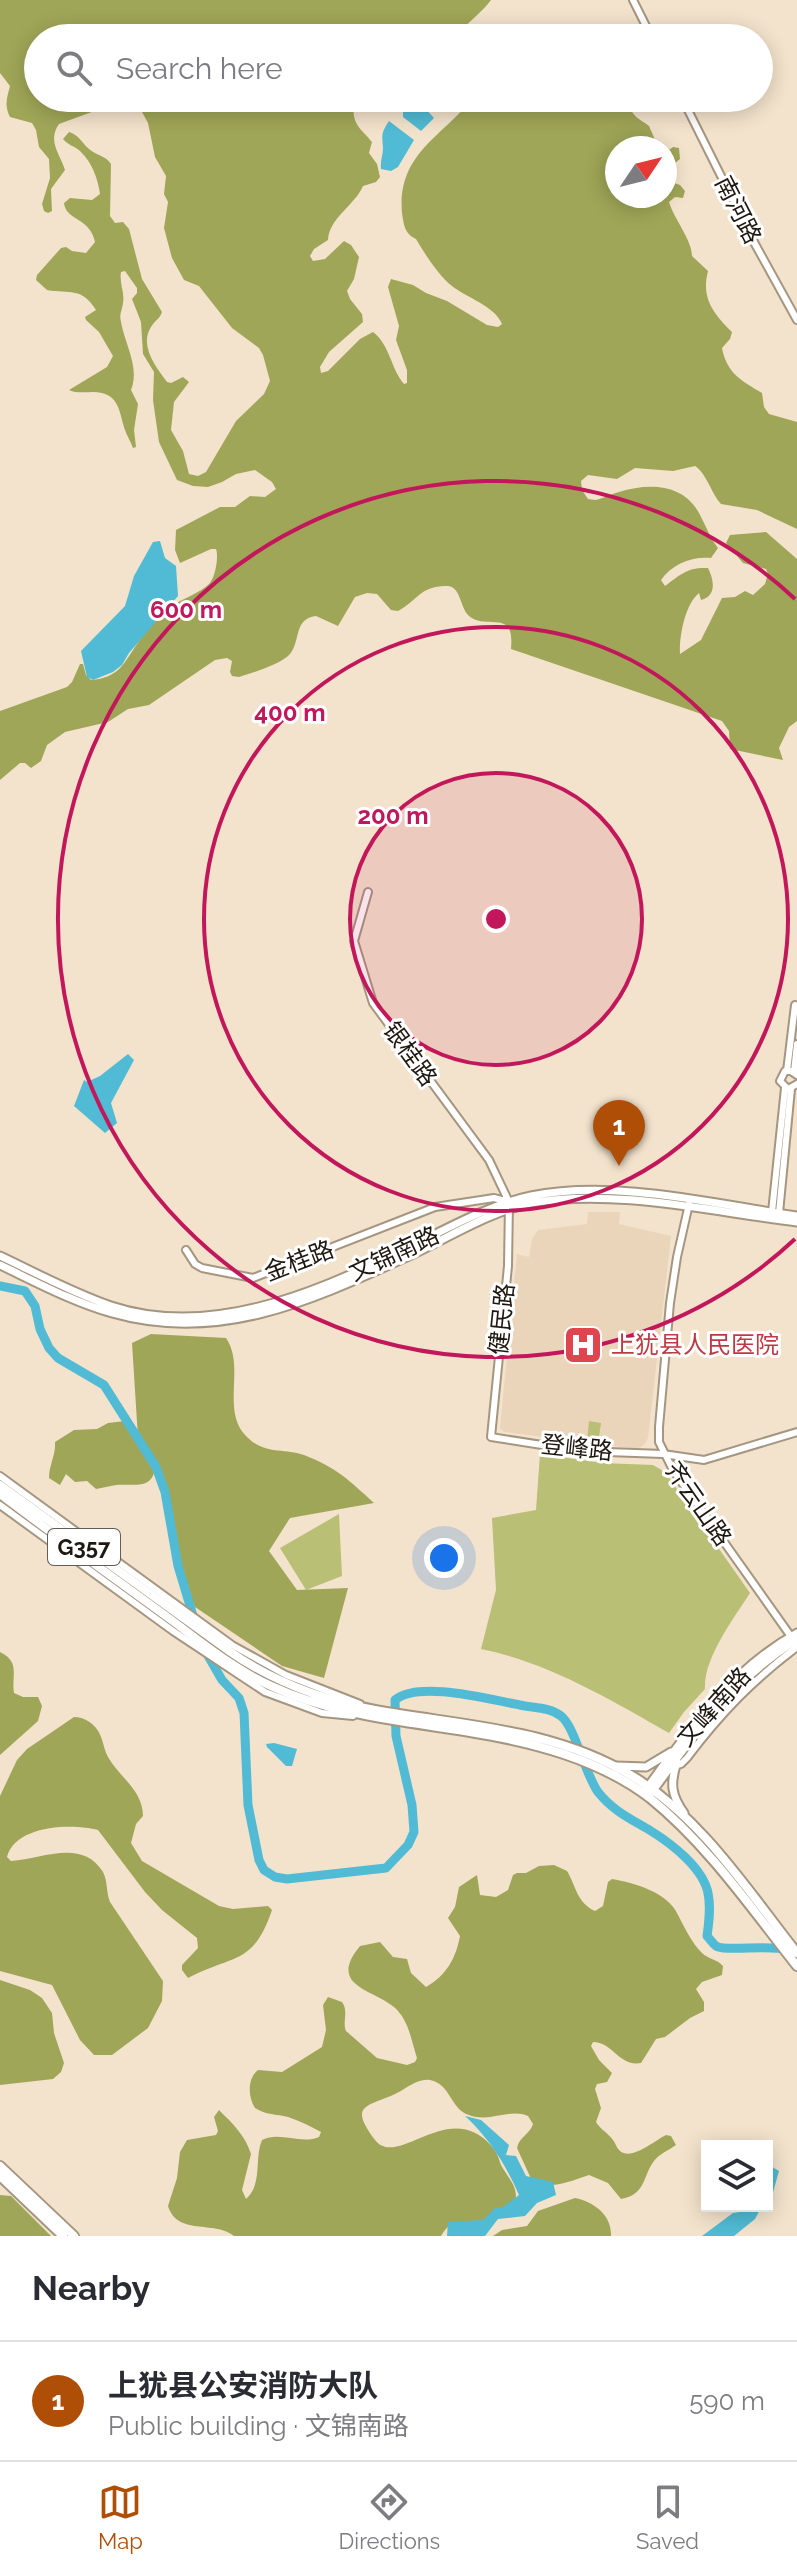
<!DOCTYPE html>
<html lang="en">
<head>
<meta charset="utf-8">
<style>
	body { margin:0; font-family:Raleway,"Noto Sans SC",sans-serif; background:#f7f7f7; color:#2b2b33 }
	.controls { position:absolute; right:24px; bottom:24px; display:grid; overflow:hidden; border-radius:0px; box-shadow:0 4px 20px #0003 }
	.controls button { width:72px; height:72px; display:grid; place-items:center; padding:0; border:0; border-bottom:2px solid #e1e1e2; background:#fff; color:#2b2b33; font:40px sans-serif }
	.compass { position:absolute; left:605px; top:136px; width:72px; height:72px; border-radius:50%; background:#fff; box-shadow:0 4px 20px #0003; rotate:55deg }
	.you { position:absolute; left:444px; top:1558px; width:28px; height:28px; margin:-20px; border:6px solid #fff; border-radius:50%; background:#1a73e8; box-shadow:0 0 0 12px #1a73e833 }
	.badge { display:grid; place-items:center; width:52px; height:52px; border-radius:50%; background:#af4f07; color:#fff; font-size:26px; font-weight:700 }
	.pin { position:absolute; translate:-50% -66px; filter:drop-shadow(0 2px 4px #0008) }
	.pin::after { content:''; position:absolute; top:42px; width:28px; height:24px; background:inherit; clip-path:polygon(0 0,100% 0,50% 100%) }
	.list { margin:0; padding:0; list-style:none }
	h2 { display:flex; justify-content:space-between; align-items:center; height:104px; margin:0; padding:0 32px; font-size:34px }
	h2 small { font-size:26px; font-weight:400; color:#7c7c81 }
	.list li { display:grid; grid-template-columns:52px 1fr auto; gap:24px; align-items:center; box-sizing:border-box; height:120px; padding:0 32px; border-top:2px solid #e1e1e2 }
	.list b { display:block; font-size:30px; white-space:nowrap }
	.list p { margin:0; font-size:26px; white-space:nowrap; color:#7c7c81 }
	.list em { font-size:26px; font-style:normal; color:#7c7c81 }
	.icon { flex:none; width:44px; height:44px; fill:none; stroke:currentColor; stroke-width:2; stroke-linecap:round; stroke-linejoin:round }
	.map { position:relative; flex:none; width:797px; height:2236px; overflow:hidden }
	.search { position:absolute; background:#fff; box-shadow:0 4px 20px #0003; left:24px; right:24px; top:24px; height:88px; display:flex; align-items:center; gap:20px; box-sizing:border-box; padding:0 28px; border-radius:44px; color:#7c7c81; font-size:30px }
	.sheet { height:224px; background:#fff }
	nav { display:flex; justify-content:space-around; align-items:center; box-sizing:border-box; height:112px; border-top:2px solid #e1e1e2; background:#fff; font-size:22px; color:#7c7c81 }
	nav a { display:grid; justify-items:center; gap:4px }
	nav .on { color:#af4f07 }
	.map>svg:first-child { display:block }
</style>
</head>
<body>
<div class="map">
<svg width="797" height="2236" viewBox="0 0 797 2236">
	<rect width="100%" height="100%" fill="#f3e3cc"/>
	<path fill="#ead5ba" d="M 588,1212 L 620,1212 L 619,1224 L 671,1236 L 648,1438 L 645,1444 L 638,1449 L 504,1432 L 500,1428 L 517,1254 L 529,1257 L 532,1239 L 538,1230 L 587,1224 Z"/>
	<path fill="#b9bf75" d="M 589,1421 L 601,1423 L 598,1443 L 587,1442 Z
		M 540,1454 L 602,1463 L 653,1465 L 665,1472 L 750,1593 C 734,1618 703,1659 705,1689 L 684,1712 L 669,1733 C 609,1699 549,1663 481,1649 L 496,1590 L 492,1518 L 536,1510 Z
		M 339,1514 L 342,1576 L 306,1590 L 280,1548 Z"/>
	<path fill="#a0a657" d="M 0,0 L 491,0 C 481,14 465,23 457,38 L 38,38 L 38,98 L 383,98 L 374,107 L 359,103 L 354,105 C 351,125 363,130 372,142 L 369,153 L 377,164 L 380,177 L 376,182 L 363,186 C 355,205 329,218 328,240 L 314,249 L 310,256 L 313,261 L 325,259 L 344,241 L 351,245 L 359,257 L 354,279 L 347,291 L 350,299 L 362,314 L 363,322 L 329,352 L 320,367 L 321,373 L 328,371 L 360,339 L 373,332 C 390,345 391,369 404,384 L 407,383 L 407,370 L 396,340 L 399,326 L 388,287 L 391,279 L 413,285 L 426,293 L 447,301 L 487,325 L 498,327 L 502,324 C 495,306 467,298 452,286 C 438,275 425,254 416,239 C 404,233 404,225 402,213 C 397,154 442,137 473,98 L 632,98 L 629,104 C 633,118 639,118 649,126 L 656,142 L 643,142 L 636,148 L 617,148 L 617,196 L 665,196 L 665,185 L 671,182 L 680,185 L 685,191 L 683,198 L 675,197 L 669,202 C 674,219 692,240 692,256 L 708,271 C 701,298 713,313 732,332 L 730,339 L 722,348 C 727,374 742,381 762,393 L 764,407 L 769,414 L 797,422 L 797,529 L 757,510 L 721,504 C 711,493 707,474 695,466 L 673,471 L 635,468 L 617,479 L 588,475 L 581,481 L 582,490 L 588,499 L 595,500 C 603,499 610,494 619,492 C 649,483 684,483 700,515 C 707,528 709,536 718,548 L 711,558 C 692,556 672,564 661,580 L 665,586 C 680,575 687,567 708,568 C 714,580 717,596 701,600 L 699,593 C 685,604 679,637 680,654 L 701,640 L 722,598 L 735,597 L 745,591 L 753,595 L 765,584 L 768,574 L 766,569 L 743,563 L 726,543 L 730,535 L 766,532 L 797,559 L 797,721 L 789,727 L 779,748 L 783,760 L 730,749 L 729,731 L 722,721 L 511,649 C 515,607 487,631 469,616 C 460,608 461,587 448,586 C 421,585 418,600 398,611 L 391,610 L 377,594 L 367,593 L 355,597 L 338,626 L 316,616 C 292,619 302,643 288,656 C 278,665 252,673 239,677 L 232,676 L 230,672 L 232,661 L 227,658 L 215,660 L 149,705 L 128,709 L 108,722 L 65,732 L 47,745 L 41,761 L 31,768 L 25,763 L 20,763 L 0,780 L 0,711 L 67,687 L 72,682 L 80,664 L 83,664 L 86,675 L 91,680 C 119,678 124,663 137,644 C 146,631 160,616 171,607 C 182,598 199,594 209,584 C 215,578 219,557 216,549 L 211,549 L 180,563 L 175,550 L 176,530 L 220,507 L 235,507 L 250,496 L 265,497 L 276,489 L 272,482 L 255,470 L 236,474 L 222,482 L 208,487 L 193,486 L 177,480 L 159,442 L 153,400 L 154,372 L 143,354 L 141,322 L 132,299 L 137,293 L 137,288 L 125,271 L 121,272 C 119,283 125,293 123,303 C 122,311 119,314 121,322 C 125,345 140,367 131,390 L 138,404 L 134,430 L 136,447 L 133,448 C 131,442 127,436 125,430 C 120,416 120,397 102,393 C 91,390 80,395 69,390 L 107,367 L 113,356 L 99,332 L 86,320 L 85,317 L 96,310 C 82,287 70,294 47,290 L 36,280 L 37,275 L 61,248 L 66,247 L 72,251 L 86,253 L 95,242 C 90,217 66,221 64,203 L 70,198 L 92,200 L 100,194 C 98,179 92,162 80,151 C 74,146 68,145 63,139 L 69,132 C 79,135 81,142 89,149 C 97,156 105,155 111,164 L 110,216 L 115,223 L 123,222 L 129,229 L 142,279 L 162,312 C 160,319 155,320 151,327 C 139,346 156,367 167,382 L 171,383 L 183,377 L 189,382 L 174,402 L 171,430 L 183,451 L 189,474 L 198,476 L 206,472 L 236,421 L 264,394 L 270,381 L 263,355 L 259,348 L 232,328 L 199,286 L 184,280 L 172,258 L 164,228 L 168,202 L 164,194 L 166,176 L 155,157 L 148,123 L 142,112 L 108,106 L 59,124 C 47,141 60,154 65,170 L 51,189 L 52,211 L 48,213 L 44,211 L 42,204 L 50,178 L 49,159 L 39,147 L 36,130 L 32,123 L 10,117 C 4,105 7,98 10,86 L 0,73 Z
		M 585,28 L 592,31 L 599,38 L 540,38 L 564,30 Z
		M 673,147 L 679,148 L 680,159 L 665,171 L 665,153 Z
		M 151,1334 L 226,1338 C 246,1367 220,1411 247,1437 C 265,1455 283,1448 304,1455 C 337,1468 349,1480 374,1503 L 290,1518 L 269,1551 L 297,1590 L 348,1588 L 324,1678 L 282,1666 L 195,1607 L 178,1566 L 165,1492 L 156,1467 L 138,1438 L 132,1343 Z
		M 125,1421 L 155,1469 C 151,1491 132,1483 116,1485 C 109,1486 103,1488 96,1489 L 87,1481 L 75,1482 L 66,1474 L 60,1485 L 49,1478 C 49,1465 56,1455 55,1442 L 74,1430 L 97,1429 L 108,1423 Z
		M 0,1652 C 21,1662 11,1676 14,1693 L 23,1697 L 38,1697 L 42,1706 L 38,1721 L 0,1755 Z
		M 74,1717 C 83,1717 90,1721 96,1728 C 103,1736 103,1748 108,1757 C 119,1777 143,1790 143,1816 L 136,1824 L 131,1843 L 142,1861 L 219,1906 L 233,1909 L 268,1906 L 272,1910 C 253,1966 233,1954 188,1978 L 182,1970 L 182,1965 L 198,1948 L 197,1938 L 162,1910 L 145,1892 L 98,1830 C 72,1823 15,1825 7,1857 L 11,1861 C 42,1859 82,1838 103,1872 C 108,1882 106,1892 110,1902 L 163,1981 L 162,2001 L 148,2028 L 112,2055 L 94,2055 L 80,2040 L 52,1985 L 0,1971 L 0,1796 L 17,1760 L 27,1749 Z
		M 539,1866 L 554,1865 L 567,1871 C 576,1886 577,1903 595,1911 L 603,1906 L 608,1882 L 612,1879 C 634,1883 668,1892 678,1915 C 685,1928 691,1942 702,1953 C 708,1959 717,1959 723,1966 L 722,1975 L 702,1982 L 696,1989 L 704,2002 L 704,2011 L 690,2018 L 665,2037 L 656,2039 L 641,2063 C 619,2067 613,2042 593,2042 L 591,2046 L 599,2060 L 612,2073 L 607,2082 L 597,2084 L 595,2089 L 601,2108 L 596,2122 C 600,2129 608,2133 613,2140 C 616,2144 616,2147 620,2151 C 632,2161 655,2140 666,2135 L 671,2136 L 676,2145 C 669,2150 659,2154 654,2161 C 643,2175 646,2195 621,2199 L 608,2183 L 589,2175 C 567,2182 559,2188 533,2183 L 517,2148 C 519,2137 530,2134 533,2124 L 528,2116 C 509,2108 491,2123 469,2115 C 450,2109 451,2084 430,2080 C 418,2078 407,2088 397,2093 C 369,2107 347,2103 375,2140 C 398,2170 451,2094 494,2149 C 498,2154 499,2160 501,2165 C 509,2180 519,2186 515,2203 C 506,2209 491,2220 480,2222 C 463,2225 453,2215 441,2236 L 234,2236 C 214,2220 177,2236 168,2206 L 177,2178 L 180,2152 L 187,2140 L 216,2135 L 218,2131 L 214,2117 L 219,2110 C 233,2124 245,2135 251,2154 L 242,2190 L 246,2199 C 263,2184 254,2158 262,2140 C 280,2131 301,2145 319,2137 L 321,2132 C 310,2126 300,2121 288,2117 C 276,2114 266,2115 255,2108 C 248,2097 247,2079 258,2070 L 282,2072 L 322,2047 L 326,2030 L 323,2005 L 328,1997 L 342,2002 C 349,2012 342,2021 346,2031 L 377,2058 L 407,2065 L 415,2062 L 417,2058 C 411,2040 409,2020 394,2007 C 373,1989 327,1986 360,1946 L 380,1942 L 393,1957 L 407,1959 L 411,1973 L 426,1987 C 446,1976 456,1958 460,1936 L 448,1918 L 455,1907 L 459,1887 L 477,1875 L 480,1895 L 496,1897 L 508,1890 L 513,1875 L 517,1873 L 526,1873 Z
		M 0,1980 L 30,1990 L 42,1998 L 52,2013 L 54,2033 L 64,2063 L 61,2072 L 53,2079 L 0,2085 Z
		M 0,2195 L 11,2196 L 51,2236 L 0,2236 Z
		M 575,2198 C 594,2202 612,2215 611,2236 L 493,2236 L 502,2230 L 527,2226 L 538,2211 Z"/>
	<path fill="#51bbd5" d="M 416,98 L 434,118 L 421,131 L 403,117 L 403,112 Z
		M 389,121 L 414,140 L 398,167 L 391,171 L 381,169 C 380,161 383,155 383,148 C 382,135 381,133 389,121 Z
		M 160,541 L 165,558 L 176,566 L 178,596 L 129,653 L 122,665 L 113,672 L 93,680 L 87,677 L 81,651 L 125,606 L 134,576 L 153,542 Z
		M 128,1054 L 134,1060 L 111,1103 L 117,1123 L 105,1133 L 74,1106 L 84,1080 L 87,1082 L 100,1076 Z
		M 274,1743 L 297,1749 L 292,1766 L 286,1766 L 267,1747 L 266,1744 Z
		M 465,2116 L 481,2120 L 509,2145 L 506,2155 L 516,2156 L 526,2176 L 553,2182 L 556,2195 L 537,2203 L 525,2216 L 498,2219 L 485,2236 L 447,2236 L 448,2222 L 483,2220 L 495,2208 L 503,2207 L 519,2195 C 506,2165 489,2138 465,2116 Z
		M 769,2165 L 779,2171 L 772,2196 L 767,2201 Z
		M 749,2206 L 762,2206 L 755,2219 L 734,2236 L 702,2236 L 733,2213 L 747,2211 Z"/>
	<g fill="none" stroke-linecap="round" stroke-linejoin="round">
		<path stroke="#51bbd5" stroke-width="9" d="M 0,1286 L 25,1291 L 35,1306 L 40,1329 L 49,1348 L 58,1358 L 104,1385 L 156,1467 L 165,1492 L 178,1566 L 197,1629 L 207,1654 L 222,1680 L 239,1698 L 244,1713 L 248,1805 L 259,1860 L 264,1870 L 275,1877 L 287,1879 L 386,1868 L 408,1845 L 414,1832 L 412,1805 L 396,1736 L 395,1700 C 419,1680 491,1700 520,1705 C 533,1708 550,1707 561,1716 C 575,1727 584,1772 598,1792 C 613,1811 631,1819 651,1831 C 672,1844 703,1868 708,1893 C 711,1907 709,1922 707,1936 C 710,1939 712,1943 716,1946 C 725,1952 769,1944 788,1950"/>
		<g stroke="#a59681" stroke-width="10">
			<path id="minor" d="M 633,0 L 652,38
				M 682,98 L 755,244 L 797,320
				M 368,892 L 354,941 L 373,1003 L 489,1160 L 509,1202 L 508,1266 L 491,1437 L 580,1451 L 663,1454 L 704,1460 L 797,1432
				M 787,1071 L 795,1005
				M 794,1072 L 797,1044
				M 797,1075 L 791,1071 L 785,1071 L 780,1081 L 788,1089 L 797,1084
				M 689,1204 L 677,1257 L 670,1303 L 659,1427 L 659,1442 L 673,1470 L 797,1645
				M 772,1212 L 785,1088
				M 779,1213 L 791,1089
				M 186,1250 L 195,1264 L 202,1268 L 253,1278 L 435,1207 L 494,1198 L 509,1202
				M 0,1476 L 232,1645 L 286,1675 L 360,1704
				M 0,1505 L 173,1631 L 265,1692 L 322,1713 L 353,1716
				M 673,1766 L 681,1764 L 687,1758 C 721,1713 753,1680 797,1647"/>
		</g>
		<g stroke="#a59681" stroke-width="11">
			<path id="major" d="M 0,1256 C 36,1273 73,1293 111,1306 C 208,1338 310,1295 397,1253 C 440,1233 484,1206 531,1196 C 614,1179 714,1204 797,1216
				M 0,1265 C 36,1282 73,1302 112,1313 C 220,1344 312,1300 409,1256 C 448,1238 488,1212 531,1203 C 614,1188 713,1212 797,1222
				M 677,1762 C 670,1783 671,1795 684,1813
				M 616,1766 L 646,1767 L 671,1752
				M 645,1791 C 687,1732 732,1669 797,1633
				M 652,1792 C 694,1734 735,1678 797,1640"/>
		</g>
		<g stroke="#a59681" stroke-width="12">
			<path id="highway" d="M 0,1485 L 229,1651 C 272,1681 323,1700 375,1710 C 463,1726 553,1728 632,1776 C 701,1817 748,1891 797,1953
				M 0,1494 C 55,1536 110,1575 166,1616 C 200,1641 232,1668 271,1686 C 333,1715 403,1721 470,1732 C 532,1742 599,1759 650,1798 C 708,1845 751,1908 797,1966
				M 0,2166 L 74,2236
				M 0,2176 L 63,2236"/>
		</g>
		<use href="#minor" stroke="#fff" stroke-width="6"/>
		<use href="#major" stroke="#fff" stroke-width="7"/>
		<use href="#highway" stroke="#fff" stroke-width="8"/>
	</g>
	<circle cx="496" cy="919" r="146" fill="#c2185b" fill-opacity=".12"/>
	<g fill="none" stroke="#c2185b" stroke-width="4">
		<circle cx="496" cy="919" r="146"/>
		<circle cx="496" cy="919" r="292"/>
		<path d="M795 1239A438 438 0 1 1 795 599"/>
	</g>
	<defs>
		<g id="hospital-square" transform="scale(2)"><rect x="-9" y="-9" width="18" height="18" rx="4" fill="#e0444e" stroke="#fff"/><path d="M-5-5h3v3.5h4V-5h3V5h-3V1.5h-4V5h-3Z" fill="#fff"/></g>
	</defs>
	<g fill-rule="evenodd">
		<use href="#hospital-square" x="583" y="1345"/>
	</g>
	<g text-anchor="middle" stroke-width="6" stroke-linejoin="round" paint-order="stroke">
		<rect fill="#fff" stroke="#625d58" stroke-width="2" x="48" y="1529" width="72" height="36" rx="6"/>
		<g font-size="22" font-weight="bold" fill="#1e1810">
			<text x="84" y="1555">G357</text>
		</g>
		<g font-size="24" fill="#1e1810" stroke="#fff">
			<text transform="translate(738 210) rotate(63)" y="8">南河路</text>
			<text transform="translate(410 1054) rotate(54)" y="8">银桂路</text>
			<text transform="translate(394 1254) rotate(-25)" y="8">文锦南路</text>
			<text transform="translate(299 1261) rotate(-21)" y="8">金桂路</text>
			<text transform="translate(502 1319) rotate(-84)" y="8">健民路</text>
			<text transform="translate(577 1448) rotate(6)" y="8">登峰路</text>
			<text transform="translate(698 1504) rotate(55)" y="8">齐云山路</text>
			<text transform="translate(714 1707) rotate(-48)" y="8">文峰南路</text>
		</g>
		<g font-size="24" fill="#be3a42" stroke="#fff" text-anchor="start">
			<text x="611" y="1353">上犹县人民医院</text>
		</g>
	</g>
	<circle cx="496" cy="919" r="12" fill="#c2185b" stroke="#fff" stroke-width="4"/>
	<g font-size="24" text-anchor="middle" font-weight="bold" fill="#c2185b" stroke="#fff" stroke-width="6" stroke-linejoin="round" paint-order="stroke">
		<text x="186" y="618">600 m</text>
		<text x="290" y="721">400 m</text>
		<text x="393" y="824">200 m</text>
	</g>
</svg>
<div class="controls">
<button><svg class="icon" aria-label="layers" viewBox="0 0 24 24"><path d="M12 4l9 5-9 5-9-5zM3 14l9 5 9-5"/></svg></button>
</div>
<svg class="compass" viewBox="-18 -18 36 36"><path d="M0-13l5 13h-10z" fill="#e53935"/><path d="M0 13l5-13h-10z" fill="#7c7c81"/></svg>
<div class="you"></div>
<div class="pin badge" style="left:619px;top:1166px">1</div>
<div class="search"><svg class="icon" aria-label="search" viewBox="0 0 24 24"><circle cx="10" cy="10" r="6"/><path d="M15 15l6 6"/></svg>Search here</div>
</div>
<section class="sheet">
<h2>Nearby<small></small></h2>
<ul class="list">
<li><span class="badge">1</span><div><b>上犹县公安消防大队</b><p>Public building · 文锦南路</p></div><em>590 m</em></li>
</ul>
</section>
<nav>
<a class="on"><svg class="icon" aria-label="map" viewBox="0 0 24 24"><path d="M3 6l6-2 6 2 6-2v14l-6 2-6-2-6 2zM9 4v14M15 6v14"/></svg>Map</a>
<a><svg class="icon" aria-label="directions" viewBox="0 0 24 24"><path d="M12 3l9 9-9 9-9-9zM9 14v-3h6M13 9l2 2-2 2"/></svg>Directions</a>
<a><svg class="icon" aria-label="saved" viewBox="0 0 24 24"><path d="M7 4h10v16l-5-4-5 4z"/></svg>Saved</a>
</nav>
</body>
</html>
